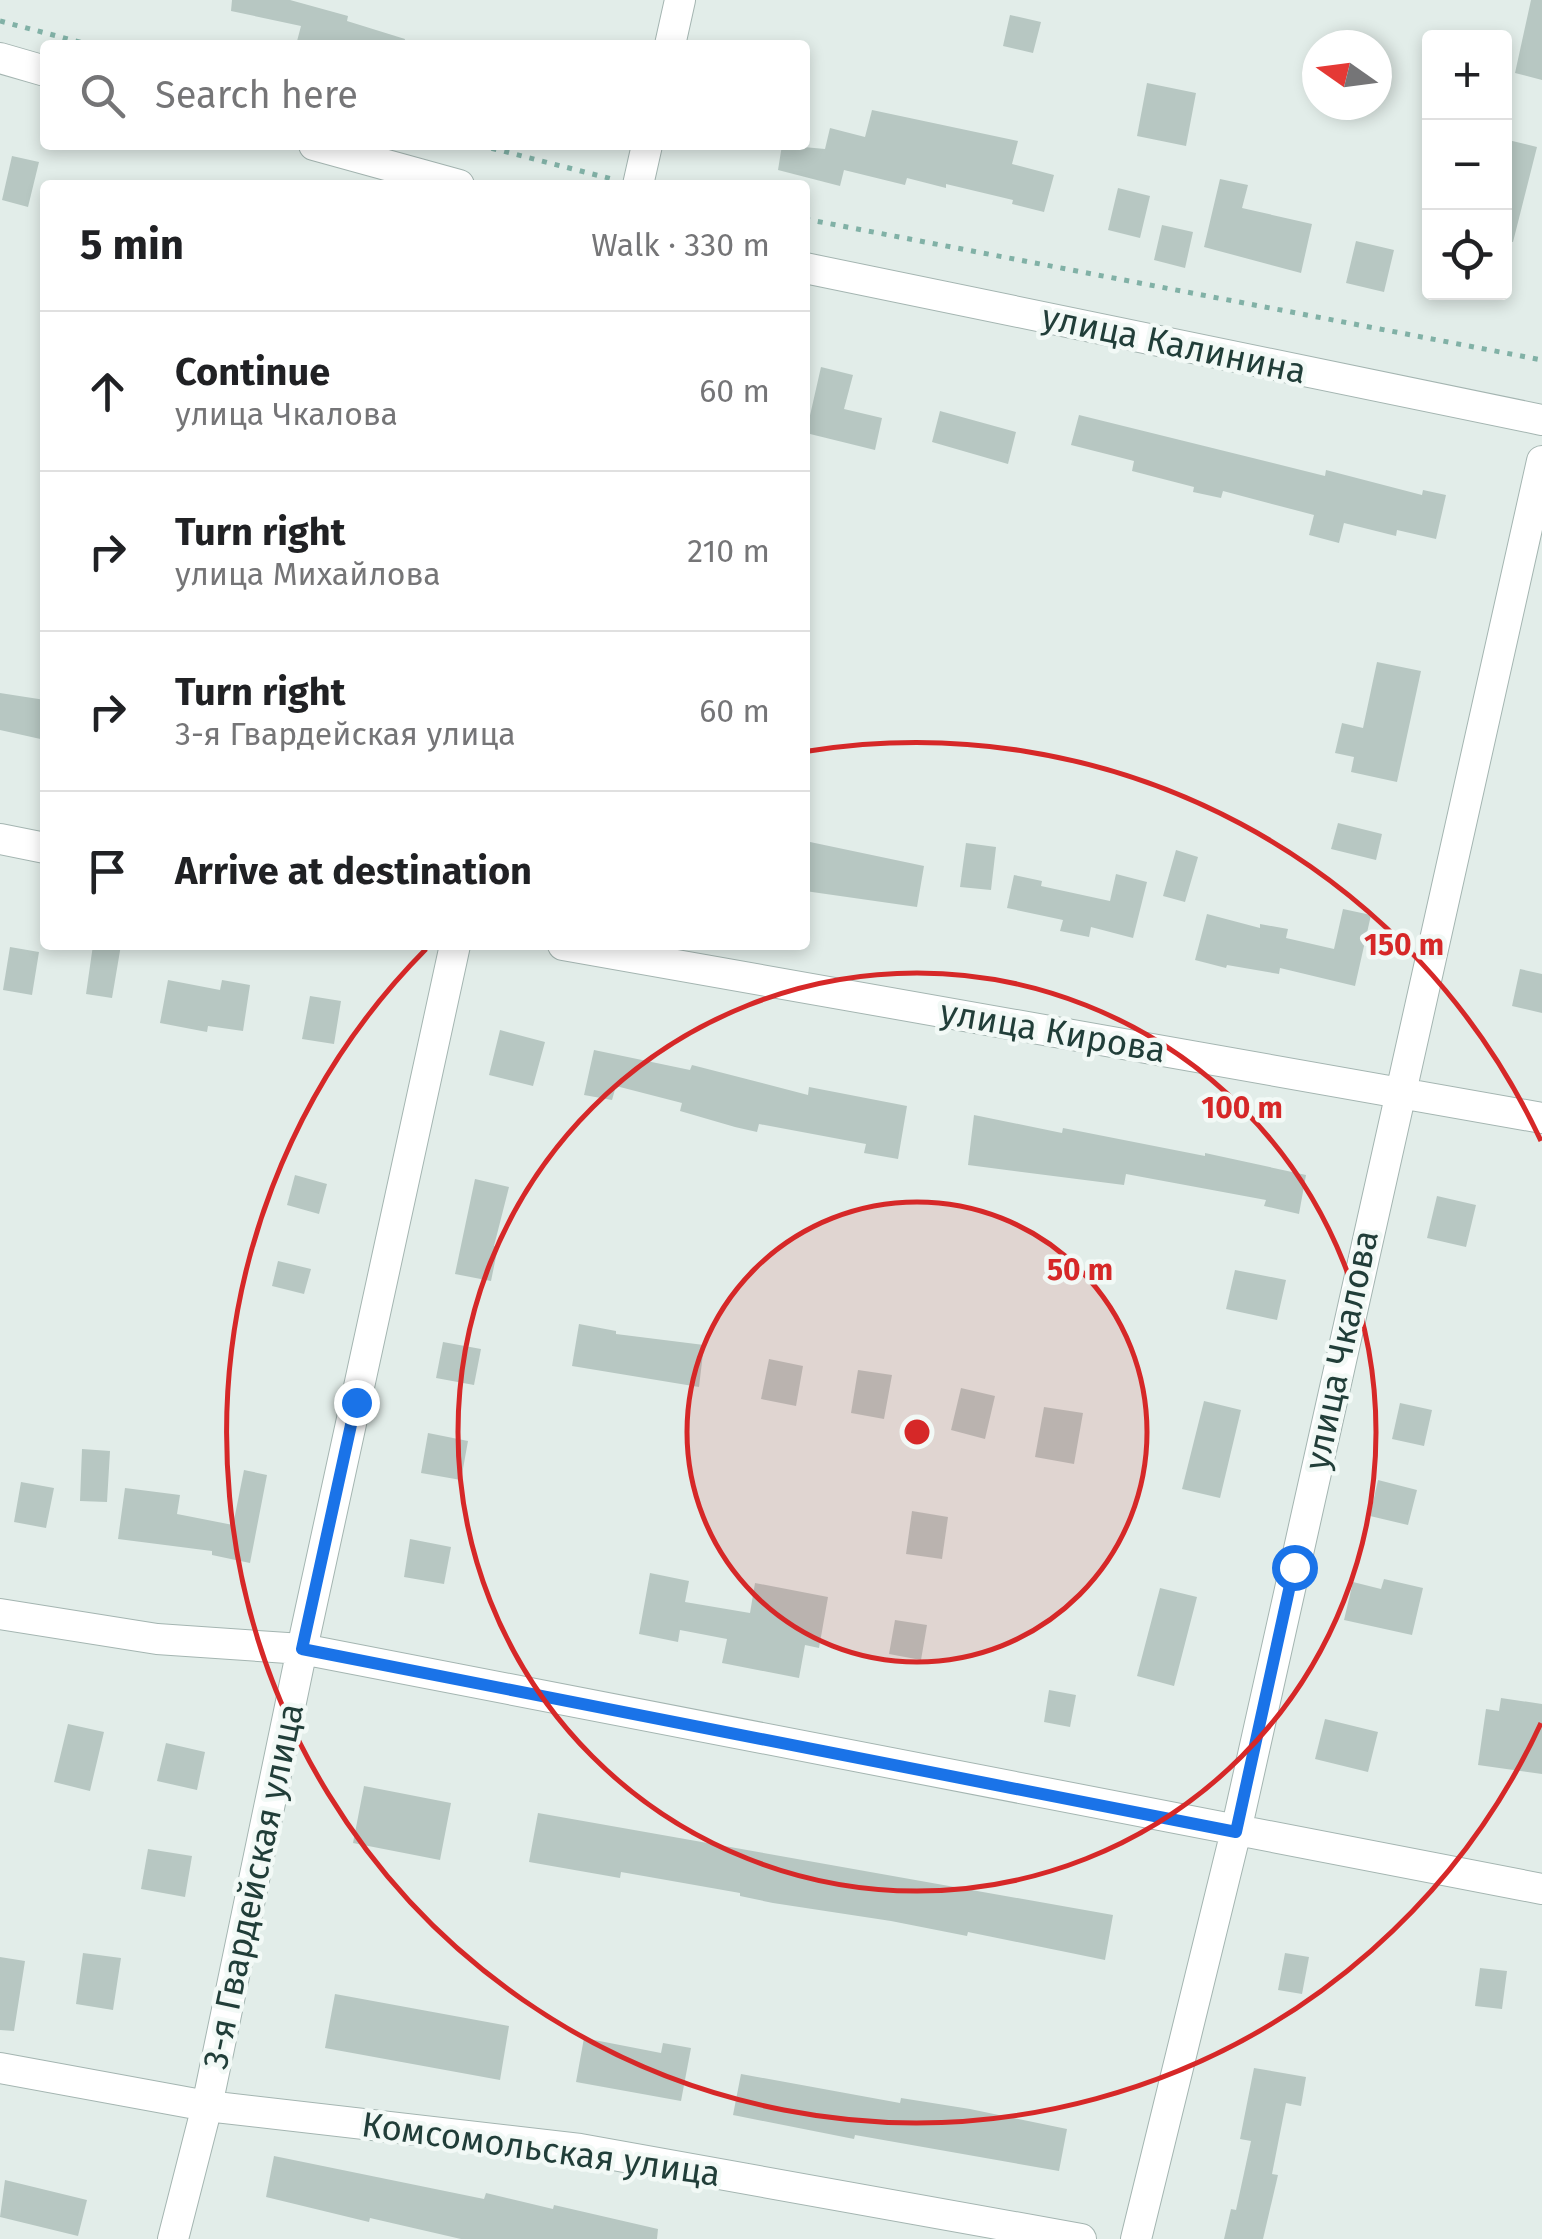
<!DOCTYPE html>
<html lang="en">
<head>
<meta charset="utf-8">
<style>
	body { margin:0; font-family:"Fira Sans",sans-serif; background:#f6f6f6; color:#202124 }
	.controls { position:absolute; right:30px; top:30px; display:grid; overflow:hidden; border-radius:10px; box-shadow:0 5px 15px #0003 }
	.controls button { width:90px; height:90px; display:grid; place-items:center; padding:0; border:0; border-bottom:2px solid #e0e0e0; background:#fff; color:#202124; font:50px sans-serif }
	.compass { position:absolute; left:1302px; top:30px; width:90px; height:90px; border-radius:50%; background:#fff; box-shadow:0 5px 15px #0003; rotate:284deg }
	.stop { position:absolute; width:30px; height:30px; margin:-22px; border:8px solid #1a73e8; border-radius:50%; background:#fff }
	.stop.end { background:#1a73e8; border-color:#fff; box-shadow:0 2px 10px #0008 }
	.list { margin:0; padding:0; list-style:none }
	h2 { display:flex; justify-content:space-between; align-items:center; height:130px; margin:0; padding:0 40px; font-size:42px }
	h2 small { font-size:32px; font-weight:400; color:#757577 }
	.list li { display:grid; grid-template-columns:65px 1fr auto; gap:30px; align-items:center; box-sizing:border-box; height:160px; padding:0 40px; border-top:2px solid #e0e0e0 }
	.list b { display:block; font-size:38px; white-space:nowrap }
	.list p { margin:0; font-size:32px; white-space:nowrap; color:#757577 }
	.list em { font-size:32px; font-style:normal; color:#757577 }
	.icon { flex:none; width:55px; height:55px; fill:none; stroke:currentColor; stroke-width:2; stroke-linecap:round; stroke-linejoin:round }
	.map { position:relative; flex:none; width:1542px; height:2239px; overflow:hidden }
	.search { position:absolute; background:#fff; box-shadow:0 5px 15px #0003; left:40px; top:40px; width:770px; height:110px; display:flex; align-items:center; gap:25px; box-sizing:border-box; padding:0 35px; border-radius:10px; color:#757577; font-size:38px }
	.panel { position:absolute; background:#fff; box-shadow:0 5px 15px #0003; left:40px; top:180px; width:770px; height:770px; border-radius:10px }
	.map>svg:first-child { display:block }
</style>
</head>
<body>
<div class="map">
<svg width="1542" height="2239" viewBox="0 0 1542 2239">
	<rect width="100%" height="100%" fill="#e2ede9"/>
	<path fill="#b7c7c2" d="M 232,0 L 290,0 L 348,16 L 347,21 L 405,39 L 404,45 L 296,45 L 301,26 L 231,11 Z
		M 1531,0 L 1542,0 L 1542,80 L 1515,73 Z
		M 1010,15 L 1041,22 L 1033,53 L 1003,46 Z
		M 1147,83 L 1196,93 L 1186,146 L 1137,136 Z
		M 872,110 L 1018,141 L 1012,164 L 1054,175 L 1044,212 L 1012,204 L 1013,200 L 946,184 L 946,188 L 907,178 L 905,185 L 844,170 L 840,186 L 778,170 L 782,145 L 825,149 L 830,128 L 865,137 Z
		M 1504,139 L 1537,147 L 1513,242 L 1504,241 Z
		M 12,156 L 39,162 L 28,207 L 2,200 Z
		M 1220,179 L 1248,185 L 1242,208 L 1312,224 L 1301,273 L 1204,247 Z
		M 1118,188 L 1150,196 L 1140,238 L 1108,230 Z
		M 1162,225 L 1193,232 L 1185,268 L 1154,260 Z
		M 1356,241 L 1394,250 L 1384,292 L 1346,283 Z
		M 821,367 L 853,375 L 844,409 L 882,418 L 875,450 L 806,433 Z
		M 940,411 L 1016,432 L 1008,464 L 932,442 Z
		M 1079,415 L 1325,476 L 1326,470 L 1422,495 L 1423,490 L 1446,495 L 1436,539 L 1397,530 L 1396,536 L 1344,523 L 1339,543 L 1309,535 L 1314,515 L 1223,491 L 1221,498 L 1193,492 L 1194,487 L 1132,471 L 1134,461 L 1071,445 Z
		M 1377,662 L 1421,671 L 1397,782 L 1351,772 L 1354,757 L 1335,753 L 1342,723 L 1363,728 Z
		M 0,693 L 45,700 L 45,740 L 0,730 Z
		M 1338,823 L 1382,834 L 1376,860 L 1331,849 Z
		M 810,842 L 924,866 L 917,907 L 805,891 Z
		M 966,843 L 996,847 L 991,890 L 960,887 Z
		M 1176,850 L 1198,857 L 1185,902 L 1163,896 Z
		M 1116,874 L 1147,882 L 1133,938 L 1091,927 L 1089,937 L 1060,931 L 1063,920 L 1007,908 L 1014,875 L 1042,881 L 1041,886 L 1110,901 Z
		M 1343,909 L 1371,915 L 1355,986 L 1280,968 L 1279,974 L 1227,965 L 1226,968 L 1195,960 L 1207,914 L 1260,928 L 1260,924 L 1288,929 L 1286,938 L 1334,949 Z
		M 93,945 L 121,945 L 112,998 L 86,994 Z
		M 10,947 L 39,952 L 32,995 L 3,990 Z
		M 1520,969 L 1542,974 L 1542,1013 L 1512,1006 Z
		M 168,980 L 220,990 L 222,980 L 250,985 L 243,1031 L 208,1026 L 207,1032 L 160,1023 Z
		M 310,996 L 341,1001 L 334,1044 L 302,1039 Z
		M 500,1030 L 545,1042 L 533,1086 L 489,1075 Z
		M 594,1050 L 690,1070 L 692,1065 L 808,1095 L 809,1087 L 907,1106 L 898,1159 L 864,1153 L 866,1144 L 759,1124 L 757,1132 L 735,1127 L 680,1111 L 682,1103 L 616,1086 L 612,1100 L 584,1095 Z
		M 974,1115 L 1062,1133 L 1063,1128 L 1205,1156 L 1205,1153 L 1306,1175 L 1299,1214 L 1264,1206 L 1266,1200 L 1126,1174 L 1124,1185 L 968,1165 Z
		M 295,1175 L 327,1184 L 319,1214 L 287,1205 Z
		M 475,1179 L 509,1187 L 494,1246 L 498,1247 L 491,1281 L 455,1274 Z
		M 1437,1196 L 1476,1205 L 1466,1247 L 1427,1238 Z
		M 278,1261 L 311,1269 L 304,1294 L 272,1286 Z
		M 1235,1270 L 1286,1280 L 1277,1320 L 1226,1309 Z
		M 579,1324 L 616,1331 L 616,1334 L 704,1345 L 699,1387 L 572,1366 Z
		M 443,1342 L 481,1349 L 474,1385 L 436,1378 Z
		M 769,1359 L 803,1366 L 796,1406 L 761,1399 Z
		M 858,1370 L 892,1375 L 884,1419 L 851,1413 Z
		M 961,1388 L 995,1396 L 985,1439 L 951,1430 Z
		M 1204,1401 L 1241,1410 L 1220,1498 L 1182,1489 Z
		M 1400,1403 L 1432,1410 L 1424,1446 L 1392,1439 Z
		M 1044,1407 L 1083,1413 L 1074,1464 L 1035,1457 Z
		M 428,1433 L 468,1441 L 461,1480 L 421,1473 Z
		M 82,1449 L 110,1451 L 107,1502 L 80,1501 Z
		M 244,1470 L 267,1475 L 250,1563 L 212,1555 L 212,1551 L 118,1539 L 125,1488 L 180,1495 L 177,1514 L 233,1525 Z
		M 1378,1480 L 1417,1490 L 1408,1525 L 1370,1516 Z
		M 21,1482 L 54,1488 L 46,1528 L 14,1522 Z
		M 912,1511 L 948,1517 L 942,1559 L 906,1554 Z
		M 410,1539 L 451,1547 L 444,1584 L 404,1577 Z
		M 650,1573 L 689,1581 L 685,1602 L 750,1613 L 755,1583 L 828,1597 L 819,1648 L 805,1645 L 799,1678 L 722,1663 L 727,1639 L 680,1630 L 678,1642 L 639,1634 Z
		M 1384,1579 L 1423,1588 L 1412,1635 L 1344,1620 L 1353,1582 L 1381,1589 Z
		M 1160,1588 L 1197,1597 L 1174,1686 L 1137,1676 Z
		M 895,1620 L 927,1625 L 921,1660 L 889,1654 Z
		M 1049,1690 L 1076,1695 L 1070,1727 L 1044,1722 Z
		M 1501,1698 L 1542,1704 L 1542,1774 L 1478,1765 L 1486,1709 L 1499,1711 Z
		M 1325,1719 L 1378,1732 L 1368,1772 L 1315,1759 Z
		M 68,1724 L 104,1732 L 90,1791 L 54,1782 Z
		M 166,1743 L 205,1752 L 197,1790 L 157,1781 Z
		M 364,1786 L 451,1803 L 440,1860 L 353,1843 Z
		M 538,1813 L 1113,1915 L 1105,1960 L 968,1932 L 967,1936 L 891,1921 L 773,1903 L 740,1896 L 740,1893 L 621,1872 L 620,1878 L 529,1862 Z
		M 148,1849 L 192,1856 L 185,1897 L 141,1889 Z
		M 83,1953 L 121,1958 L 113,2010 L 76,2004 Z
		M 1285,1953 L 1309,1957 L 1302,1994 L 1278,1990 Z
		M 0,1957 L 25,1961 L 14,2031 L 0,2030 Z
		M 1480,1968 L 1507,1971 L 1502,2009 L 1475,2006 Z
		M 335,1994 L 509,2026 L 500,2080 L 325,2048 Z
		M 584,2038 L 661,2053 L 663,2043 L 691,2048 L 681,2101 L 576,2082 Z
		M 1254,2068 L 1306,2077 L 1301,2106 L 1286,2103 L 1272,2174 L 1278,2175 L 1263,2239 L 1224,2239 L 1231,2209 L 1236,2210 L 1251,2141 L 1240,2139 Z
		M 741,2074 L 900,2103 L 901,2098 L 970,2109 L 1067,2129 L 1059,2171 L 855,2135 L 854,2139 L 733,2115 Z
		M 274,2156 L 484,2199 L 486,2193 L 553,2209 L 554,2205 L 658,2229 L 657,2239 L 461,2239 L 370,2218 L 369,2222 L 266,2197 Z
		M 5,2180 L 87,2200 L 78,2236 L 0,2217 Z"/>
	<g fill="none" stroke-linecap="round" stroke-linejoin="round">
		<g stroke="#a4b5b1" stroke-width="32">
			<path id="minor" d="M 670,45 L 680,0
				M 0,58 L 45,71
				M 314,145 L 459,185
				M 638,185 L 647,145
				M 805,268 L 1542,420
				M 0,839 L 45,848
				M 563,945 L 1542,1118
				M 0,1614 L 157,1639 L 302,1649 L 1542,1889
				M 0,2068 L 207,2106 L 580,2149 L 1081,2239
				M 173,2239 L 207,2106 L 302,1649 L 455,945
				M 1136,2239 L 1236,1831 L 1542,461"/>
		</g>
		<path stroke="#81b1a6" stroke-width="5" stroke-dasharray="5 8" stroke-linecap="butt" d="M 0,21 L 91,45
			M 479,145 L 612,179
			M 805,219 L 1542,360"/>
		<use href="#minor" stroke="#fff" stroke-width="30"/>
	</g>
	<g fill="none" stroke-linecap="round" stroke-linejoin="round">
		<path stroke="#1a73e8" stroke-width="12" d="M 356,1402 L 302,1649 L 1236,1832 L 1294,1567"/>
	</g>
	<circle cx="917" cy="1432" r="230" fill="#d62828" fill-opacity=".12"/>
	<g fill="none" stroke="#d62828" stroke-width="5">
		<circle cx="917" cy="1432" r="230"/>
		<circle cx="917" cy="1432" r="459"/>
		<path d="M1541 1723A689 689 0 1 1 426 949M809 751A689 689 0 0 1 1541 1141"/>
	</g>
	<g text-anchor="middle" stroke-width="9" stroke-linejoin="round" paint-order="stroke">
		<g font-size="35" fill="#213e39" stroke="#f2f9f6">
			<text transform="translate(1174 344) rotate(12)" y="12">улица Калинина</text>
			<text transform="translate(1053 1031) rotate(10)" y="12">улица Кирова</text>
			<text transform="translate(1341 1350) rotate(-78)" y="12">улица Чкалова</text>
			<text transform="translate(253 1886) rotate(-78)" y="12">3-я Гвардейская улица</text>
			<text transform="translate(541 2149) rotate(8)" y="12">Комсомольская улица</text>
		</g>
	</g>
	<circle cx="917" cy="1432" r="15" fill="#d62828" stroke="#f2f9f6" stroke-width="5"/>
	<g font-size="30" text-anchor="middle" font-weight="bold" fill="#d62828" stroke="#f2f9f6" stroke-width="9" stroke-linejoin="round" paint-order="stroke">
		<text x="1404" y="955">150 m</text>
		<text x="1242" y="1118">100 m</text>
		<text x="1080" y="1280">50 m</text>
	</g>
</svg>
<div class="controls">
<button>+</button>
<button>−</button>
<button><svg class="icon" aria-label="locate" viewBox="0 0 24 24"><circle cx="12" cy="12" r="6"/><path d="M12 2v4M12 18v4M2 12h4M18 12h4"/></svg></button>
</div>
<svg class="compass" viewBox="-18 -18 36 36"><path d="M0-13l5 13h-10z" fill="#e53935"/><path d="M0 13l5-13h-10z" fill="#757577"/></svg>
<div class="stop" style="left:1294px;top:1567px"></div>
<div class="stop end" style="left:356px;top:1402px"></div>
<div class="search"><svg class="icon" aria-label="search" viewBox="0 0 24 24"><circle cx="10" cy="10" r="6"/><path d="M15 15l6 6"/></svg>Search here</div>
<section class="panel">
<h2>5 min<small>Walk · 330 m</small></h2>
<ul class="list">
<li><svg class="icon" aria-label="ahead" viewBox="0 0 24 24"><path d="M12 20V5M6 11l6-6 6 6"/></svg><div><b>Continue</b><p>улица Чкалова</p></div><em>60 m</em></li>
<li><svg class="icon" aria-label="right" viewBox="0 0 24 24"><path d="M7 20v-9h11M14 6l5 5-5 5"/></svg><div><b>Turn right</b><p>улица Михайлова</p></div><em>210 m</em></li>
<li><svg class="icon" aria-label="right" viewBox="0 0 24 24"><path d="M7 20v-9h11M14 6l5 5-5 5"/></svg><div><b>Turn right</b><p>3-я Гвардейская улица</p></div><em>60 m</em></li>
<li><svg class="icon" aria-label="arrive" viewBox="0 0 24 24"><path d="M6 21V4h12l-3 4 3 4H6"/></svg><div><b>Arrive at destination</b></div></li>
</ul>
</section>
</div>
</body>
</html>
